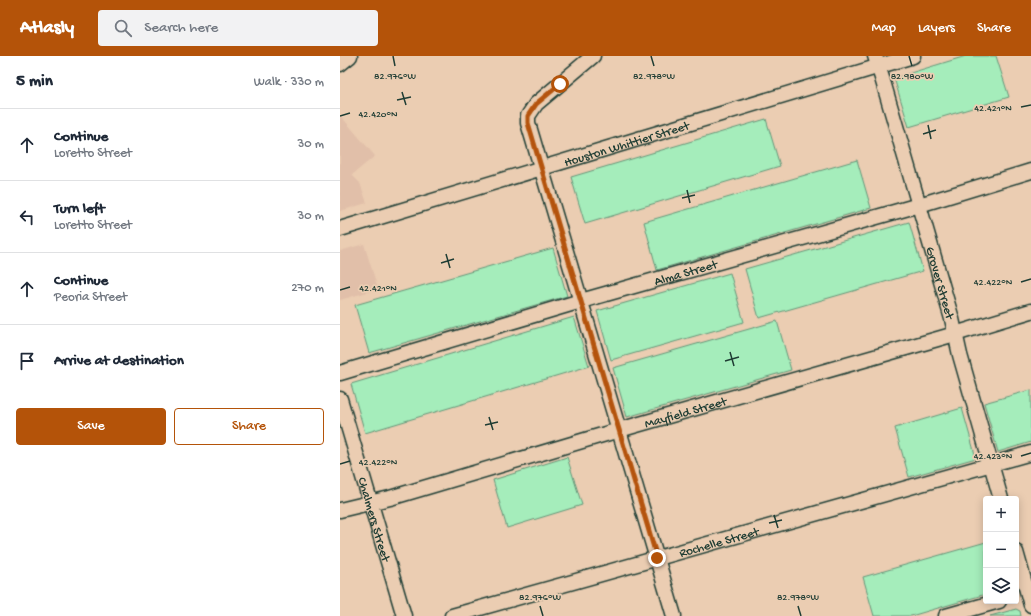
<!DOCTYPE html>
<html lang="en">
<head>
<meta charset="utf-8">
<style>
	body { margin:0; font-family:"Gochi Hand",sans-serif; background:#f2f2f3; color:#1f2937 }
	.controls { position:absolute; right:12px; bottom:12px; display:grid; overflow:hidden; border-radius:4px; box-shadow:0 2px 10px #0003 }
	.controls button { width:36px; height:36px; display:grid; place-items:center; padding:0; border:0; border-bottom:1px solid #e0e1e3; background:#fff; color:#1f2937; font:20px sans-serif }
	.stop { position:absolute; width:12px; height:12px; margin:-9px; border:3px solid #b45309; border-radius:50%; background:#fff }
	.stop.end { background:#b45309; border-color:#fff; box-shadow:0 1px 4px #0008 }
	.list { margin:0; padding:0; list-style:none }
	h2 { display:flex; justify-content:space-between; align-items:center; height:52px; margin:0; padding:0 16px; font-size:17px }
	h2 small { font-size:13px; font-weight:400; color:#747a83 }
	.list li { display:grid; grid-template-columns:26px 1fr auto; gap:12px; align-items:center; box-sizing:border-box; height:72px; padding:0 16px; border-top:1px solid #e0e1e3 }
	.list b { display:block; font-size:15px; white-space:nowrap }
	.list p { margin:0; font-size:13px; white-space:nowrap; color:#747a83 }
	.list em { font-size:13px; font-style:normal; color:#747a83 }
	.actions { display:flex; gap:8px; padding:12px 16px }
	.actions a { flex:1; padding:9px 0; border:1px solid #b45309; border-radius:4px; text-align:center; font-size:14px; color:#b45309 }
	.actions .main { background:#b45309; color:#fff }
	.icon { flex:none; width:22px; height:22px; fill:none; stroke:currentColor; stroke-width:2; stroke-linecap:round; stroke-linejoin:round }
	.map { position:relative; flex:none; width:691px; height:560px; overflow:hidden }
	header { display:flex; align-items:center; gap:24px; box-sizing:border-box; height:56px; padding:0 20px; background:#b45309; color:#fff }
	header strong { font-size:19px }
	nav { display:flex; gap:22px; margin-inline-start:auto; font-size:14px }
	.search { width:280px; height:36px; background:#f2f2f3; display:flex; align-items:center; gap:10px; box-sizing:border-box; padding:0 14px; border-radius:4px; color:#747a83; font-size:15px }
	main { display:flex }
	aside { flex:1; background:#fff }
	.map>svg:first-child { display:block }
</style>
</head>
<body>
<header>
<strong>Atlasly</strong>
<div class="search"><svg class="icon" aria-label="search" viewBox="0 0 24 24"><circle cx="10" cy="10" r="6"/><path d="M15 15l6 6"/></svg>Search here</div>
<nav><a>Map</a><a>Layers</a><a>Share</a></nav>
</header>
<main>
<aside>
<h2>5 min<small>Walk · 330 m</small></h2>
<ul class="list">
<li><svg class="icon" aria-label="ahead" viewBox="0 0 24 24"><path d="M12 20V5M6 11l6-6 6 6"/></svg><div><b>Continue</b><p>Loretto Street</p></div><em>30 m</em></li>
<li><svg class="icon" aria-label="left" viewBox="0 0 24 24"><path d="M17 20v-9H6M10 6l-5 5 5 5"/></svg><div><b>Turn left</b><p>Loretto Street</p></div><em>30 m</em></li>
<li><svg class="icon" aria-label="ahead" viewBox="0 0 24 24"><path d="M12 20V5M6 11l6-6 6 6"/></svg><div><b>Continue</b><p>Peoria Street</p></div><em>270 m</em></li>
<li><svg class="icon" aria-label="arrive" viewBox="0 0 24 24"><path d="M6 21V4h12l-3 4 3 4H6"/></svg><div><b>Arrive at destination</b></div></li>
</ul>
<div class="actions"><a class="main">Save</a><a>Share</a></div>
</aside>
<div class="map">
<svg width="691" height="560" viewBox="0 0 691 560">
	<rect width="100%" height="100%" fill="#ebcdb2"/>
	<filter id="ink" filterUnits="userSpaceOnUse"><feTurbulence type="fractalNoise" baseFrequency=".025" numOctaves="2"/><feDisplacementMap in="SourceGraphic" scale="8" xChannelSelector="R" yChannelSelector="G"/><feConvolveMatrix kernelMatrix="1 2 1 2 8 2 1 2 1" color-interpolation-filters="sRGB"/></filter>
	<g filter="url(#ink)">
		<path fill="#e1bfa9" d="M 0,59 L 35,100 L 12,119 L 20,127 L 27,147 L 0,155 Z
			M 24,188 L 38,233 L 0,244 L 0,195 Z"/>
		<path fill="#a5edbb" stroke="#629578" d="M 626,0 L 656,0 L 669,41 L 569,71 L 554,22 Z
			M 426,63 L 440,110 L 245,168 L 231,121 Z
			M 517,104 L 531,152 L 317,214 L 304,166 Z
			M 569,166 L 583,215 L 419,262 L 405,213 Z
			M 213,192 L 227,240 L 29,297 L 15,249 Z
			M 390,217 L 404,266 L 271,304 L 257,255 Z
			M 234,261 L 249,310 L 25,377 L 11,328 Z
			M 437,265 L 451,314 L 287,361 L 273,312 Z
			M 691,334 L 691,386 L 658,396 L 644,347 Z
			M 622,352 L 636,402 L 569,421 L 555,372 Z
			M 227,401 L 242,449 L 167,472 L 153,424 Z
			M 646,486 L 646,538 L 571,560 L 534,560 L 523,521 Z
			M 676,553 L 680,555 L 681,560 L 650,560 Z"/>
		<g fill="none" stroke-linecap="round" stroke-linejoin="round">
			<g stroke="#1f3d34" stroke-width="17">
				<g id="minor">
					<path d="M 253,0 L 196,48 L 188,60 L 188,67 L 334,560"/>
					<path id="s1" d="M 535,0 L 542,22 L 612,263 L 620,299 L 661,443"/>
					<path d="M 0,8 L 10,0"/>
					<path id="s2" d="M 0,173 L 573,0"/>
					<path id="s3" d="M 0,317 L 241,245 L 579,149 L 691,115"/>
					<path id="s4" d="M 0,343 L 64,560"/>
					<path id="s5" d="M 0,454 L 50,442 L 279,374 L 615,278 L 691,255"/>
					<path d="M 676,496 L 691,549"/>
					<path id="s6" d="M 112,560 L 691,397"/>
					<path d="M 606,560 L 659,545"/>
				</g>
			</g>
			<use href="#minor" stroke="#ebcdb2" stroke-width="14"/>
		</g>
	</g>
	<g fill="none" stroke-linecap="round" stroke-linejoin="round" filter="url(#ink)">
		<path stroke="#b45309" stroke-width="5" d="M 220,28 L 196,48 L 188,60 L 188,67 L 317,502"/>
	</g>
	<path fill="none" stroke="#1f3d34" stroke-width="1.5" d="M 53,0 L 55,10M 311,0 L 314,10M 569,0 L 572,10M 62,36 L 66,49M 57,44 L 71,41M 681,51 L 691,49M 0,60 L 10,57M 588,69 L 591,83M 583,78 L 596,74M 347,134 L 350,147M 342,142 L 355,139M 106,198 L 110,212M 101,207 L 114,203M 681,226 L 691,223M 0,234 L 10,231M 390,296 L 394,310M 385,305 L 399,301M 149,361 L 153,374M 145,369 L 158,366M 681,400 L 691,397M 0,408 L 10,405M 434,459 L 438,472M 429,467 L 442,464M 200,550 L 203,560M 458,550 L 461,560"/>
	<g text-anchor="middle" stroke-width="3.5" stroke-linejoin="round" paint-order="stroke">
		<g font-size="13" fill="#1f3d34" stroke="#ebcdb2">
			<text dy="5" stroke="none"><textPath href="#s2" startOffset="299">Houston Whittier Street</textPath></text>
			<text dy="5" stroke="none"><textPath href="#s3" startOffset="360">Alma Street</textPath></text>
			<text dy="5" stroke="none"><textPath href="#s1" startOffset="236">Grover Street</textPath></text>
			<text dy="5" stroke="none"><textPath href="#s5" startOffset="359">Mayfield Street</textPath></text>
			<text dy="5" stroke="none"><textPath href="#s4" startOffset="125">Chalmers Street</textPath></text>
			<text dy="5" stroke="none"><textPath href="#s6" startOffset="277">Rochelle Street</textPath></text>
		</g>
	</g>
	<g font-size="10" text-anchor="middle" fill="#1f3d34" stroke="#ebcdb2" stroke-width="3.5" stroke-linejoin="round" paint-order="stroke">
		<text x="55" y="23">82.976°W</text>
		<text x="314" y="23">82.978°W</text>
		<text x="572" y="23">82.980°W</text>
		<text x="653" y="55">42.421°N</text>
		<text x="38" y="61">42.420°N</text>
		<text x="653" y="229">42.422°N</text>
		<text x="38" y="235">42.421°N</text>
		<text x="653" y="403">42.423°N</text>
		<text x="38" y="409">42.422°N</text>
		<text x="200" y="544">82.976°W</text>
		<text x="458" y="544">82.978°W</text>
	</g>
</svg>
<div class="controls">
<button>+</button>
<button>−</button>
<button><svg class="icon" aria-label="layers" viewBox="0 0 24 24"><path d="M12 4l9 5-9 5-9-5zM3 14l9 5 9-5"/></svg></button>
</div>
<div class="stop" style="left:220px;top:28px"></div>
<div class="stop end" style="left:317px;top:502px"></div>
</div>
</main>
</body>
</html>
